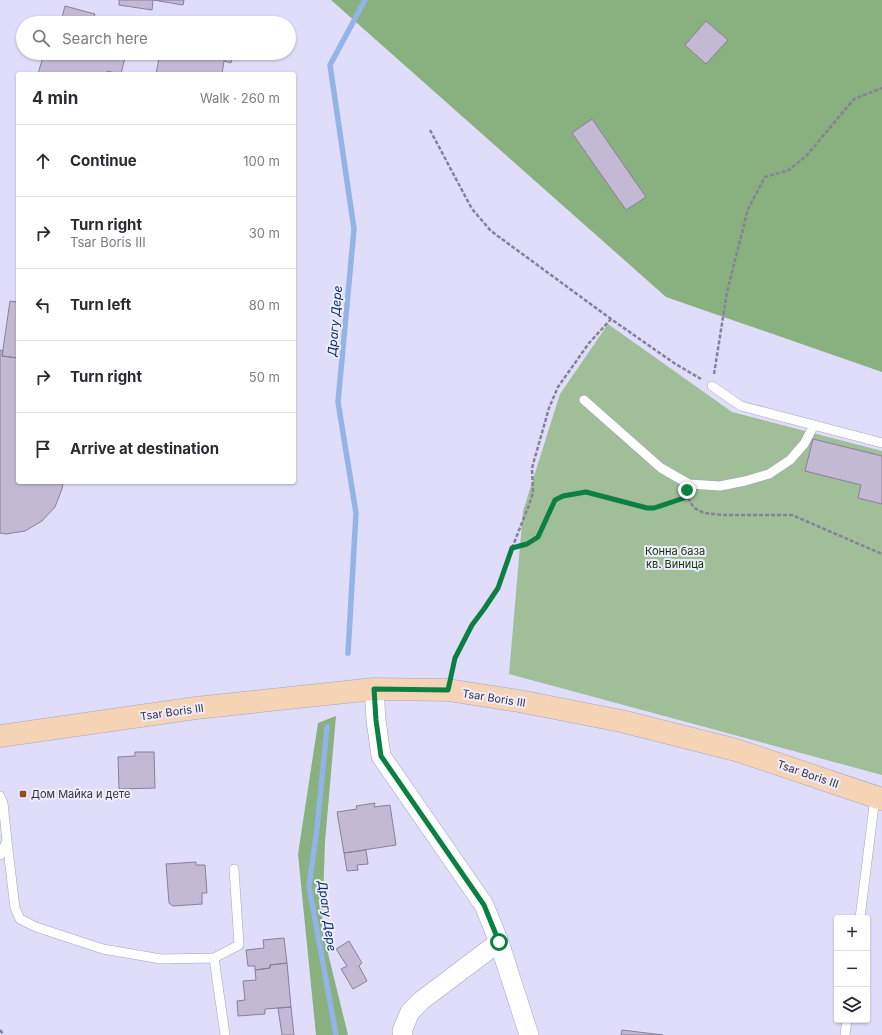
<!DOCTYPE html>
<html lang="en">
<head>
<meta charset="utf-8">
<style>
	body { margin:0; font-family:Inter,sans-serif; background:#f7f7f7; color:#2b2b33 }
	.controls { position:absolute; right:12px; bottom:12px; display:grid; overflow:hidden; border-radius:4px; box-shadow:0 1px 3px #0004 }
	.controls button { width:36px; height:36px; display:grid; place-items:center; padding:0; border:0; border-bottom:1px solid #e1e1e2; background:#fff; color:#2b2b33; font:20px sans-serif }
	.stop { position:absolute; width:12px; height:12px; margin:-9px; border:3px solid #0b8043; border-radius:50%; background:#fff }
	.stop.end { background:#0b8043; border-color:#fff; box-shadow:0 1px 4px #0008 }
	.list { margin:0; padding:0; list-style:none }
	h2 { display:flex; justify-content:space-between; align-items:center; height:52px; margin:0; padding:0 16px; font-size:17px }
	h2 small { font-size:13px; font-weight:400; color:#7c7c81 }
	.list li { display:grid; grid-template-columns:26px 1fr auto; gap:12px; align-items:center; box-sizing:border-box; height:72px; padding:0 16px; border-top:1px solid #e1e1e2 }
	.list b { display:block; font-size:15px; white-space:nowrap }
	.list p { margin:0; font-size:13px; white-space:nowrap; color:#7c7c81 }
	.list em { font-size:13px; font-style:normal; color:#7c7c81 }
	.icon { flex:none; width:22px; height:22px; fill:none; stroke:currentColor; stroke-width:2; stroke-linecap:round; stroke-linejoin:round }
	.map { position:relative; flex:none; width:882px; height:1035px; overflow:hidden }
	.search { position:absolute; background:#fff; box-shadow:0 1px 3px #0004; left:16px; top:16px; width:280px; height:44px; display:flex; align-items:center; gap:10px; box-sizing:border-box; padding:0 14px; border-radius:22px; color:#7c7c81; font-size:15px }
	.panel { position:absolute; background:#fff; box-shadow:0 1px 3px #0004; left:16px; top:72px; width:280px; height:412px; border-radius:4px }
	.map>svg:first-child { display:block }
</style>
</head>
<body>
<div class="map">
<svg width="882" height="1035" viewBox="0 0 882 1035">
	<rect width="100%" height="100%" fill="#e0ddfa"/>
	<path fill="#a0be98" d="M 608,324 L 732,412 L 882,451 L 882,775 L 509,674 L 523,511 L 560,394 Z"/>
	<path fill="#89b07f" d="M 331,0 L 882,0 L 882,372 L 666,297 Z
		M 336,716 L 325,842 L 322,929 L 348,1035 L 316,1035 L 298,854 L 318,723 Z"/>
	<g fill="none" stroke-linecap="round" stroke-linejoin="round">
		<path stroke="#92b4e6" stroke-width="5.5" d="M 348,653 L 356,513 L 338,402 L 354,229 L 330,65 L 365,0
			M 327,727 L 317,828 L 309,886 L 336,1035"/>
	</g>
	<path fill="#c3b9d4" stroke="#897f98" d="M 119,0 L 184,0 L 183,5 L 153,0 L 152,10 L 119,5 Z
		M 65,6 L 95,14 L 92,23 L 52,23 L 53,19 L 61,21 Z
		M 706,21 L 728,40 L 706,64 L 685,45 Z
		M 44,53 L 126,53 L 121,74 L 107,71 L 107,74 L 38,74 Z
		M 160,53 L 177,55 L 177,53 L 233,53 L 231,63 L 224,61 L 222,74 L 156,74 Z
		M 592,119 L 646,197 L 626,210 L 572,133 Z
		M 10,301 L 18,302 L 18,358 L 2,356 Z
		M 0,350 L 3,351 L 2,356 L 18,358 L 18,482 L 63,482 L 62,489 L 55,507 L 42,521 L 25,531 L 6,534 L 0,533 Z
		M 813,439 L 882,456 L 882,504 L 858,498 L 861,485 L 805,471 Z
		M 135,752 L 154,752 L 155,788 L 119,789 L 118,757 L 135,756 Z
		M 375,803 L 374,807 L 390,805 L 396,845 L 344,853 L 337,812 L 357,809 L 356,806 Z
		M 366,850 L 368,864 L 357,865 L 358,870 L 347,871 L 344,853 Z
		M 196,862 L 196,865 L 205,865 L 207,893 L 202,893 L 202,904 L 173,906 L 169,903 L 166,864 Z
		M 284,938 L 287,963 L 270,965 L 270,968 L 255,970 L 255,966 L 248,966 L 246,950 L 264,948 L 263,940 Z
		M 349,941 L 362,963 L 359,966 L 367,981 L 353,989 L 341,969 L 347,966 L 336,949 Z
		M 287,963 L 291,1007 L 265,1009 L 265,1014 L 238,1016 L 237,1001 L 245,1000 L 243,981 L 256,980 L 255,970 L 270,968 L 270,965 Z
		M 291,1007 L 294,1035 L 282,1035 L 278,1008 Z
		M 622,1030 L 663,1035 L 621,1035 Z"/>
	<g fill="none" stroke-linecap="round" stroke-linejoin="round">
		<g stroke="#a6a3bf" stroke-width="10">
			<path id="lane" d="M 712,386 L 741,406 L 882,443
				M 584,400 L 661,468 L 689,484 L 720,486 L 745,481 L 769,474 L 790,460 L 804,444 L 814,425
				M 0,796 L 3,803 L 7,841 L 0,855
				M 7,841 L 15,908 L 20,919 L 36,927 L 103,949 L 161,959 L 214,958 L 239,945 L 234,869
				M 860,918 L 875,797
				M 214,958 L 225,1035
				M 845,1035 L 847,1020"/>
		</g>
		<g stroke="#a6a3bf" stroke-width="20">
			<path id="street" d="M 374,689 L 376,720 L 381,756 L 484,905 L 499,942 L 422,1000 L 410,1012 L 402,1031 L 403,1035
				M 499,942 L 529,1035"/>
		</g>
		<g stroke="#a6a3bf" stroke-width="23">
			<path id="secondary" d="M 0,736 L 196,708 L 374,689 L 448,690 L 519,701 L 621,721 L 736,750 L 882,799"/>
		</g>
		<path stroke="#858296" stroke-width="2.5" stroke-dasharray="4 2" stroke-linecap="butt" d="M 430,130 L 472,209 L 491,231 L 611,319 L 674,363 L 701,379
			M 714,374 L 727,292 L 748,209 L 765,177 L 789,170 L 807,155 L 854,99 L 882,88
			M 688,498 L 694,508 L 704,513 L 723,515 L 792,515 L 882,554
			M 512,548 L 527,544 L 538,537 L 555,500 L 563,496 L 586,492 L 647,508 L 654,508 L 685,497
			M 452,671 L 455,658 L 472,625 L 498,588 L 512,548 L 529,505 L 533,493 L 532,468 L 549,408 L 558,387 L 589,343 L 611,319
			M 0,1030 L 4,1035"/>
		<use href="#lane" stroke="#fff" stroke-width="9"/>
		<use href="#street" stroke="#fff" stroke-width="19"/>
		<use href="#secondary" stroke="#f5d4b6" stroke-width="22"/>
	</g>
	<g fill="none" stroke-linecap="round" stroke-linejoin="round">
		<path stroke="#0b8043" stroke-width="5" d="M 499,942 L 484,905 L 381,756 L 376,720 L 374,689 L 448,690 L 455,658 L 472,625 L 484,609 L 498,588 L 512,548 L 527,544 L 538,537 L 555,500 L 563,496 L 586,492 L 647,508 L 654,508 L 687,497 L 687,490"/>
	</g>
	<rect fill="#905119" stroke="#eeecfd" stroke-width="1.5" x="19" y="790" width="8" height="8" rx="2"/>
	<g text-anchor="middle" stroke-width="4" stroke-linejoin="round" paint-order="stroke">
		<g font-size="11" fill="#0f3603" stroke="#eeecfd">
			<text x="675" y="555">Конна база<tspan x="675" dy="13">кв. Виница</tspan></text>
		</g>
		<g font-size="11" fill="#35333e" stroke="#eeecfd">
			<text transform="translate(494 698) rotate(9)" y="4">Tsar Boris III</text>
			<text transform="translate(172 712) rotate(-8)" y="4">Tsar Boris III</text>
			<text transform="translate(808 774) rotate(19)" y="4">Tsar Boris III</text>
		</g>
		<g font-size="11" fill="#35333e" stroke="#eeecfd" text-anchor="start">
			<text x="31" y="798">Дом Майка и дете</text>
		</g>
		<g font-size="12" font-style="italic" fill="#032d67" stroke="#eeecfd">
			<text transform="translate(335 321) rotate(-85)" y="4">Драгу Дере</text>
			<text transform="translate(327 916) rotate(82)" y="4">Драгу Дере</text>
		</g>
	</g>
</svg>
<div class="controls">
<button>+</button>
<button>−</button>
<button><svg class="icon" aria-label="layers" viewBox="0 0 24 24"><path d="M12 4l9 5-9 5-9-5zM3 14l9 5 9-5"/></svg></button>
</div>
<div class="stop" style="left:499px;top:942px"></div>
<div class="stop end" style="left:687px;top:490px"></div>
<div class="search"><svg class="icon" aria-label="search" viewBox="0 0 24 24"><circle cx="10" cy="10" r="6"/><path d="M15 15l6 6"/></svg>Search here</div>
<section class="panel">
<h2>4 min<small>Walk · 260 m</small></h2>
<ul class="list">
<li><svg class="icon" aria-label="ahead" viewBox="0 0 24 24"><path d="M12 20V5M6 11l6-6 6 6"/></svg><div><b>Continue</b></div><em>100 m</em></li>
<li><svg class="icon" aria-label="right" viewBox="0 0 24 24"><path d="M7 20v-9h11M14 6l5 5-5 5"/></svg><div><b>Turn right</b><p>Tsar Boris III</p></div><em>30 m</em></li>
<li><svg class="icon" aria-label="left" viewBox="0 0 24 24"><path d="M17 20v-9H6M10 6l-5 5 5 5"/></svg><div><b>Turn left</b></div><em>80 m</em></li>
<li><svg class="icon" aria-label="right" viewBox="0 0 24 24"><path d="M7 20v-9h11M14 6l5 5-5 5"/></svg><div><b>Turn right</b></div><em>50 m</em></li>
<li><svg class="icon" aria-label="arrive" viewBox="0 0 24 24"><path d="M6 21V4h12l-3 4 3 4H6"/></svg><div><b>Arrive at destination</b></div></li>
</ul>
</section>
</div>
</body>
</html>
